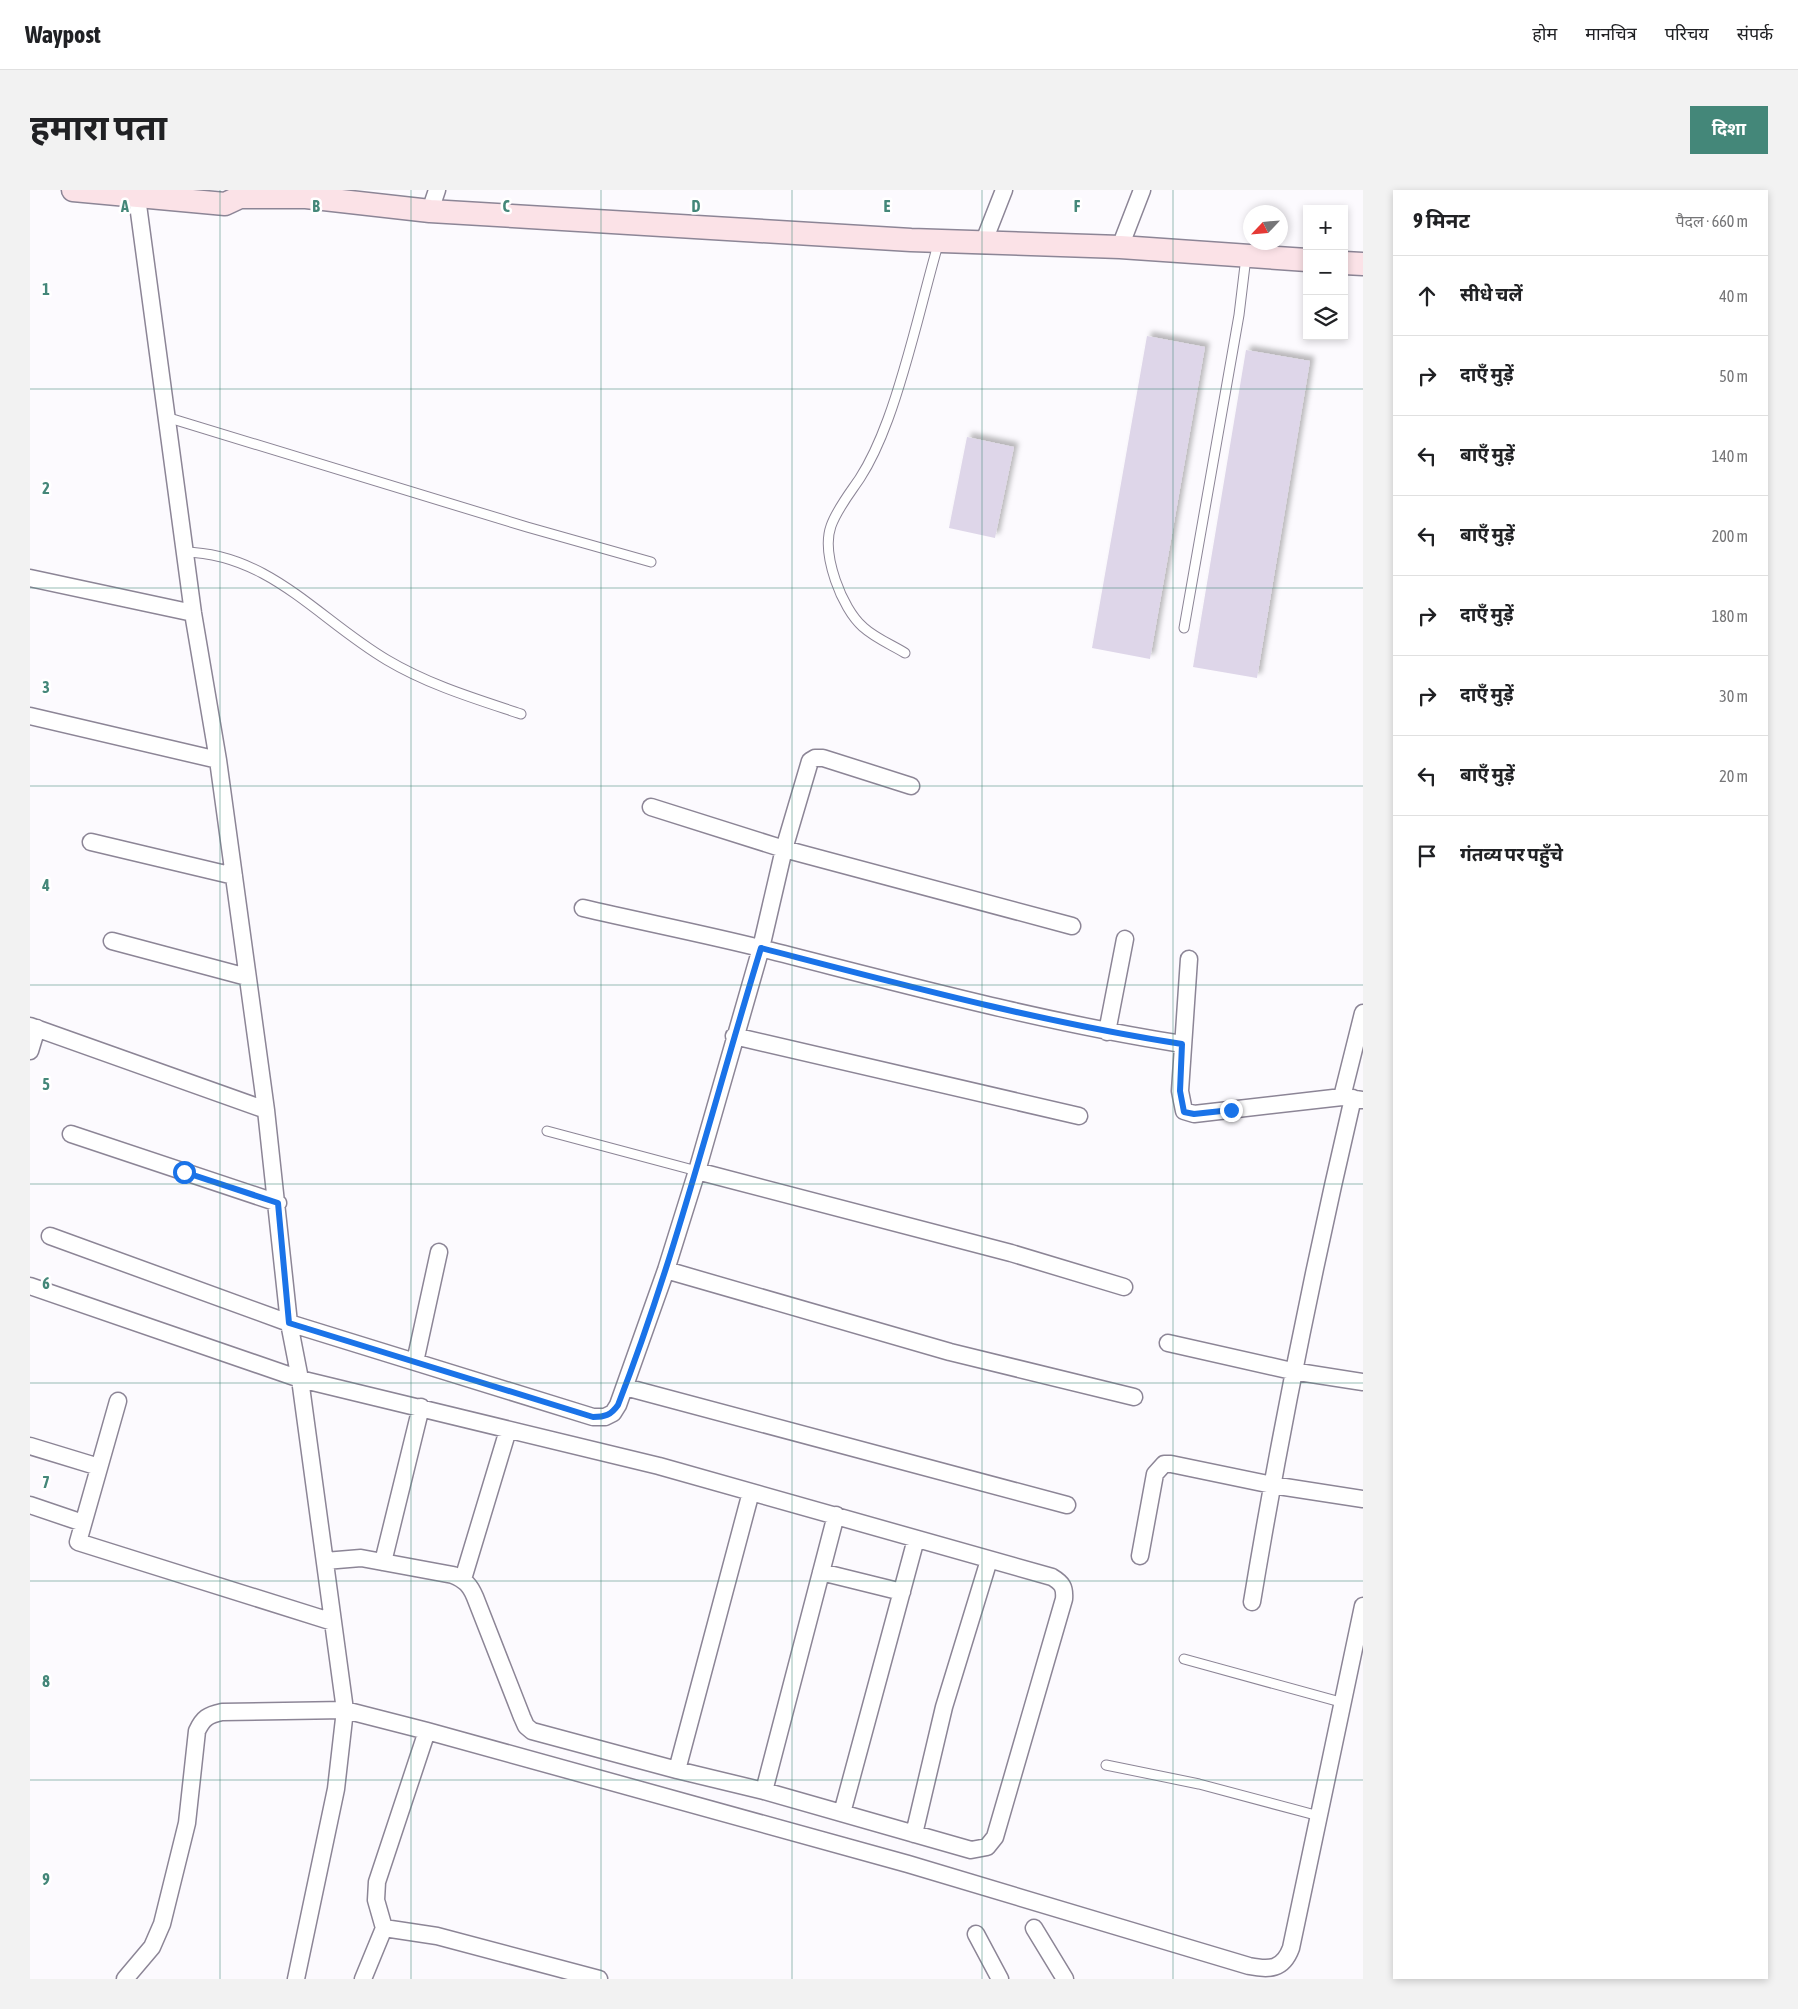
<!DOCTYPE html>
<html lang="hi">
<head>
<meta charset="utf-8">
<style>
	body { margin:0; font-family:"Asap Condensed","Noto Sans Devanagari",sans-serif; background:#f2f2f2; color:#202124 }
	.controls { position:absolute; right:15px; top:15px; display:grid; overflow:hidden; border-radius:0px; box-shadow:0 2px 8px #0003 }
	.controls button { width:45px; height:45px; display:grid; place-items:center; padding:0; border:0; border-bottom:1px solid #e0e0e0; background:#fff; color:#202124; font:25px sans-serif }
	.compass { position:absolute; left:1213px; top:15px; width:45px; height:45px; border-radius:50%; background:#fff; box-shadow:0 2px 8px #0003; rotate:244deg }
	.stop { position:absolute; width:15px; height:15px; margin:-11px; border:4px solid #1a73e8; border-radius:50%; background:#fff }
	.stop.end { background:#1a73e8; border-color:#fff; box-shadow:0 1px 5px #0008 }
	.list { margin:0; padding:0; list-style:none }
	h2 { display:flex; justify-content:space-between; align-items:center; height:65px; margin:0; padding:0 20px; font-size:21px }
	h2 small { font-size:16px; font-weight:400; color:#757577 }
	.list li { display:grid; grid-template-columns:32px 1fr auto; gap:15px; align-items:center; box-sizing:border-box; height:80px; padding:0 20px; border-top:1px solid #e0e0e0 }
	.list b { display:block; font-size:19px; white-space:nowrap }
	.list em { font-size:16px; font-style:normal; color:#757577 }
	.icon { flex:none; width:28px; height:28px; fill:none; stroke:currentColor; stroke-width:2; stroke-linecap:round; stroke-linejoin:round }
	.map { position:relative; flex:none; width:1333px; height:1789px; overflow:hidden; border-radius:0px }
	header { display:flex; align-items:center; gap:30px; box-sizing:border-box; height:70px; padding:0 25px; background:#fff; border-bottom:1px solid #e0e0e0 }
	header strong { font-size:24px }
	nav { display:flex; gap:28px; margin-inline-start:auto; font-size:18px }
	.intro { display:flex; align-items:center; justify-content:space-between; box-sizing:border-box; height:120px; padding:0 30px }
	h1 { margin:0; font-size:35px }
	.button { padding:12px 22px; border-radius:0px; background:#448779; color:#fff; font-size:18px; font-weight:700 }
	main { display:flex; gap:30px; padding:0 30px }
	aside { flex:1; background:#fff; border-radius:0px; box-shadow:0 2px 8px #0003 }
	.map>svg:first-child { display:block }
</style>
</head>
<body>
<header>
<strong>Waypost</strong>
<nav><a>होम</a><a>मानचित्र</a><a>परिचय</a><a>संपर्क</a></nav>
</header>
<div class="intro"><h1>हमारा पता</h1><a class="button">दिशा</a></div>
<main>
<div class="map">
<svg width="1333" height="1789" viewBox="0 0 1333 1789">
	<defs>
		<filter id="shadow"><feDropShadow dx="4.5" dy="-4.5" stdDeviation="2.5" flood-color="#0004"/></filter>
	</defs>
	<rect width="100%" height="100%" fill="#fcfafe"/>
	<path fill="#ded6e9" filter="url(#shadow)" d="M 1117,146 L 1175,157 L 1120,469 L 1062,458 Z
		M 1216,160 L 1280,171 L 1227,488 L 1163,477 Z
		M 937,247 L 984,257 L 965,348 L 919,338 Z"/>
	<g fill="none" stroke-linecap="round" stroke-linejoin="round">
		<g stroke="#8c8596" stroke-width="11">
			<path id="lane" d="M 136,227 L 497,337 L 621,372
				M 155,362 C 240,364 289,430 357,470 C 399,495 446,509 491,524
				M 1154,438 L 1209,125 L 1216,67
				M 875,463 C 862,455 845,448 833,437 C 812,419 791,364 801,336 C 807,319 820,303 830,288 C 841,271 851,248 858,229 C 879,172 892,110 909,51
				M 517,941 L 667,981
				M 1154,1469 L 1314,1513
				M 1076,1575 L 1169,1594 L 1289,1626"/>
		</g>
		<g stroke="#8c8596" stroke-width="19">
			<path id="street" d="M 106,0 L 163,423 L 188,570 L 236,920 L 259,1133 L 270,1189 L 315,1520 L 306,1599 L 266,1789
				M 400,21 L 407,0
				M 954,51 L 974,0
				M 1090,57 L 1112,0
				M 0,388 L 163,423
				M 0,526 L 188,570
				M 621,617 L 754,659 L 1042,736
				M 61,652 L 204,686
				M 553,718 C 613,732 674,744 734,759 C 873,794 1011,832 1152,854
				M 82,751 L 217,787
				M 1159,769 L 1150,901 L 1154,921 L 1164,924 L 1312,907 L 1333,910
				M 0,836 L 236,920
				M 1077,842 L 1095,749
				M 704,846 L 1049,926
				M 0,861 L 7,838
				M 1312,907 L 1333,823
				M 41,944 L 248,1013
				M 667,981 L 981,1063 L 1094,1097
				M 20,1046 L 259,1133 L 563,1227 L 575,1227 L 583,1223 L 588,1215 L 636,1080 L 667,981 L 731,758 L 754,659 L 780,571 L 785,568 L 793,568 L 881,596
				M 636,1080 L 920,1162 L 1104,1207
				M 0,1096 L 270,1189 L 629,1276 L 1022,1387 C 1032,1393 1035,1397 1034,1409 L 965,1647 L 957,1657 L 941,1660 L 734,1601 L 647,1580 L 502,1541 L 496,1536 L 492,1527 L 445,1407 C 440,1395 435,1390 423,1385 L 331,1368 L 295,1371
				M 1138,1153 L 1262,1181 L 1333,1192
				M 385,1172 L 409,1062
				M 595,1197 L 1037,1315
				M 88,1211 L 48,1352 L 303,1432
				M 0,1256 L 69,1277
				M 0,1315 L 53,1333
				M 1110,1366 L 1125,1284 L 1134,1274 L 1141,1274 L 1242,1295 L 1333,1309
				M 353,1372 L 391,1217
				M 791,1382 L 872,1402
				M 433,1389 L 478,1240
				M 1222,1412 C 1250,1243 1284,1075 1323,908
				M 647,1580 L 721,1302
				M 734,1601 L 806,1325
				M 812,1623 L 886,1349
				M 884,1644 L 914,1517 L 959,1370
				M 354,1738 L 346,1710 L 347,1692 L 397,1541
				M 1004,1738 L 1035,1789
				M 946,1744 L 970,1789
				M 95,1789 L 122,1757 L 132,1734 L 157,1633 L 167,1541 C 173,1528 178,1525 192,1522 L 315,1520 L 397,1541 L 878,1674 L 1219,1776 C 1239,1780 1253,1780 1261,1758 L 1333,1416
				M 333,1789 L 354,1738 L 407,1746 L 569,1789"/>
		</g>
		<g stroke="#8c8596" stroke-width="25">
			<path id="secondary" d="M 43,0 L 195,14 L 210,7 L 276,7 L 400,21 L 881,50 L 1090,57 L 1277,70
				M 1314,73 L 1333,74"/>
		</g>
		<use href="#lane" stroke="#fff" stroke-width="9"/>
		<use href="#street" stroke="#fff" stroke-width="16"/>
		<use href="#secondary" stroke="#fbe2e7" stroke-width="22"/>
	</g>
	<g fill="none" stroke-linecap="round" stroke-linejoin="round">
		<path stroke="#1a73e8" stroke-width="6" d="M 154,982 L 248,1013 L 259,1133 L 563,1227 C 575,1227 581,1225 588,1215 C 646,1066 684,911 731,758 C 870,794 1010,832 1152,854 L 1150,901 L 1154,922 L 1164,924 L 1201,920"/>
	</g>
	<path fill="none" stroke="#448779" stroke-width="1" stroke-opacity="0.55" d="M 190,0 L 190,1789M 381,0 L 381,1789M 571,0 L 571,1789M 762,0 L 762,1789M 952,0 L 952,1789M 1143,0 L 1143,1789M 0,199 L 1333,199M 0,398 L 1333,398M 0,596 L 1333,596M 0,795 L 1333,795M 0,994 L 1333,994M 0,1193 L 1333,1193M 0,1391 L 1333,1391M 0,1590 L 1333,1590"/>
	<g font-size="16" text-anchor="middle" font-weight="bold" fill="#448779" stroke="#fff" stroke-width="5" stroke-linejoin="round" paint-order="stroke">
		<text x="95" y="22">A</text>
		<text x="286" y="22">B</text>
		<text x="476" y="22">C</text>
		<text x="666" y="22">D</text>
		<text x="857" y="22">E</text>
		<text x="1047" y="22">F</text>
		<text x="16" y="105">1</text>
		<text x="16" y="304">2</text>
		<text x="16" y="503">3</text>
		<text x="16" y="701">4</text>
		<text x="16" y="900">5</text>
		<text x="16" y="1099">6</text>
		<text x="16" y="1298">7</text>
		<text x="16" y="1497">8</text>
		<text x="16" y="1695">9</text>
	</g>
</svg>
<div class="controls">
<button>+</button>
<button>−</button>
<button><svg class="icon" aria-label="layers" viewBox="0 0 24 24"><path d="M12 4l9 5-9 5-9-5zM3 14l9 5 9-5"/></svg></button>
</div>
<svg class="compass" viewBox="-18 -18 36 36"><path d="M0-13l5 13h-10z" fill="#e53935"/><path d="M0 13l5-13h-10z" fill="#757577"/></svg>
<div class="stop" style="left:154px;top:982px"></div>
<div class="stop end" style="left:1201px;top:920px"></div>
</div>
<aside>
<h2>9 मिनट<small>पैदल · 660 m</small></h2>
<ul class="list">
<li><svg class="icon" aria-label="ahead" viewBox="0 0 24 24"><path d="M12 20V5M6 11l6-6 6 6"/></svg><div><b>सीधे चलें</b></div><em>40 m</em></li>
<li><svg class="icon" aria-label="right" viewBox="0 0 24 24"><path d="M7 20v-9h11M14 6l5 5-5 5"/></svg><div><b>दाएँ मुड़ें</b></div><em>50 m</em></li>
<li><svg class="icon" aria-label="left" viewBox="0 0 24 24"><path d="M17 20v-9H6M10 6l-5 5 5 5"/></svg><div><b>बाएँ मुड़ें</b></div><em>140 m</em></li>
<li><svg class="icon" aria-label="left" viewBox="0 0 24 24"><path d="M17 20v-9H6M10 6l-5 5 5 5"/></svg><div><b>बाएँ मुड़ें</b></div><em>200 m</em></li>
<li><svg class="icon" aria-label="right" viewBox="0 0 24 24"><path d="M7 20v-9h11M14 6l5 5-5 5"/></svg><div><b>दाएँ मुड़ें</b></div><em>180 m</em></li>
<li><svg class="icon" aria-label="right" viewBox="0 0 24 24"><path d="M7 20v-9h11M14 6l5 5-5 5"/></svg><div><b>दाएँ मुड़ें</b></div><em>30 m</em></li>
<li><svg class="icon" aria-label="left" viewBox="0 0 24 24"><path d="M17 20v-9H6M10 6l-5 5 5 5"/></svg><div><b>बाएँ मुड़ें</b></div><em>20 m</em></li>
<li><svg class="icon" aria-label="arrive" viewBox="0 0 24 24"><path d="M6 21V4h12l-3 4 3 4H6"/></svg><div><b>गंतव्य पर पहुँचे</b></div></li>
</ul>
</aside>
</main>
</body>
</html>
